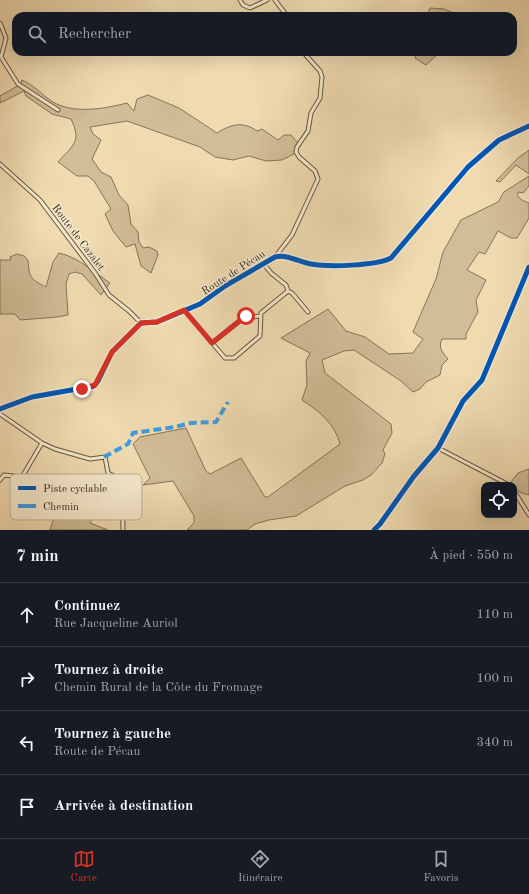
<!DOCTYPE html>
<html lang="fr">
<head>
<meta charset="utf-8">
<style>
	body { margin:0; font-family:"Old Standard TT",serif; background:#242831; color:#f1f3f6 }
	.controls { position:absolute; right:12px; bottom:12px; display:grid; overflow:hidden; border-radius:8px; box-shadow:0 4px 16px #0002 }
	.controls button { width:36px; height:36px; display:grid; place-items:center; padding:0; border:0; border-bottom:1px solid #363941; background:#171b24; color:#f1f3f6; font:20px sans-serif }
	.stop { position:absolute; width:12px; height:12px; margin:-9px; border:3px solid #d93025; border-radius:50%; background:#fff }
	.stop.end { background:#d93025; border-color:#fff; box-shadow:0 1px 4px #0008 }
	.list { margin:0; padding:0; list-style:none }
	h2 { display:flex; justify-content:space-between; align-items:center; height:52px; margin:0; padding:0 16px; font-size:17px }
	h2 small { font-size:13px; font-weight:400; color:#9ea1a6 }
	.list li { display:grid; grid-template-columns:26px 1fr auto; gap:12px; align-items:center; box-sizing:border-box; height:64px; padding:0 16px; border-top:1px solid #363941 }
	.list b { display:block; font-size:15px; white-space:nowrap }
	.list p { margin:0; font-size:13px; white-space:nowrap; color:#9ea1a6 }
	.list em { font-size:13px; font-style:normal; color:#9ea1a6 }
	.icon { flex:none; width:22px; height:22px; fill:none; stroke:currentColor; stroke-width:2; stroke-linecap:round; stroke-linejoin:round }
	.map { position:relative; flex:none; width:529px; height:530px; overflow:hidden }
	.search { position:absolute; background:#171b24; box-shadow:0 4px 16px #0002; left:12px; right:12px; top:12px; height:44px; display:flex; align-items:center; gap:10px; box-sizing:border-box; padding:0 14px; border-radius:12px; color:#9ea1a6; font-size:15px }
	.sheet { height:308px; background:#171b24 }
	nav { display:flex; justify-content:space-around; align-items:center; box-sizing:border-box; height:56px; border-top:1px solid #363941; background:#171b24; font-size:11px; color:#9ea1a6 }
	nav a { display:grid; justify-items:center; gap:2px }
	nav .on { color:#d93025 }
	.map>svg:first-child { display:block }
</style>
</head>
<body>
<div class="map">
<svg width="529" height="530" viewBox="0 0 529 530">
	<rect width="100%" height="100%" fill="#f0dbb1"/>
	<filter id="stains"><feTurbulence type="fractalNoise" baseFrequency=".005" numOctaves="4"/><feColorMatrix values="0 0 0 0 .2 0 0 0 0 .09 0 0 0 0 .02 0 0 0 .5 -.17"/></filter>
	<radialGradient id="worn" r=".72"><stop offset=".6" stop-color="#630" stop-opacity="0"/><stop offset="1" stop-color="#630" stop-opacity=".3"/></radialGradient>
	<path fill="#d1bd97" stroke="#847458" d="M 430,8 L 444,9 L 461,16 L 427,16 Z
		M 417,52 L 440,52 L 426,65 L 415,58 Z
		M 22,80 C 34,85 42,95 53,102 C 73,114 104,109 127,103 L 134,111 L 137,99 L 148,95 L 179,108 L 217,133 C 231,124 243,121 257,131 L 262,129 L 278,140 L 284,135 L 291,135 L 298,143 L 294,154 L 282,160 L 266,161 L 249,156 L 233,160 L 215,157 L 200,147 L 127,121 L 90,127 L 93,134 L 101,140 L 92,159 L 101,172 L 111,177 L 119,195 L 128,205 L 131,224 L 138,232 L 139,242 L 143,248 L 149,247 L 157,251 L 158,255 L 151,273 L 141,266 L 135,244 L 126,247 L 113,231 L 105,214 L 111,209 L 94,181 L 88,176 L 77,176 L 58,162 C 73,145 82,142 71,119 L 52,114 L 26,96 L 24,91 L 0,103 L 0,96 L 21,84 Z
		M 529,150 L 529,174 L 516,165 L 500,182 L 496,181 L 518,158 Z
		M 529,176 L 529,186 L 523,193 L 518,192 C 516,199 524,201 529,203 L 529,218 L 517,238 L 511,238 L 498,231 L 485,254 L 479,252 L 467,270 L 486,280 L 476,300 L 478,312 L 466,334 L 466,339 L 442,339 C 438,348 442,352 448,359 L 442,365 L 440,375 L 426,382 L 420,389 L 413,392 L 401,381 L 354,350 L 344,351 L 322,360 L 325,373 L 391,424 L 392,433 L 383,450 L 385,454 L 382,463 L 371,475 L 363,480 L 345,486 L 296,516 L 269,520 L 255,524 L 247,530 L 187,530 L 194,523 L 194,516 L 173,481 L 143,485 L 150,478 L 133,444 L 140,437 L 186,428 L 206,471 L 210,474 L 241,458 L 265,497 L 268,497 L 340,444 C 335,424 319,411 302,400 L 307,385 L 306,361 L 310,353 L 281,338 L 328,309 L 346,331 L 365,337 L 389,354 L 413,353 L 423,339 L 413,332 L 436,279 L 443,252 L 461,220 L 498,202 L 504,192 Z
		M 59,253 C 78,257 94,272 110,283 L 101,295 L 82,274 L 75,272 L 69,274 L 66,284 L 68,315 L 57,317 L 20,320 L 15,314 L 0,314 L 0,260 L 11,260 L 10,257 L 17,254 L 24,256 L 28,260 C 29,277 30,279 46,287 L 53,262 Z
		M 529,469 L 529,495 L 519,492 L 511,482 L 518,473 Z
		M 102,481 L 105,494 L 90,523 L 108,530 L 50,530 C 57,508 55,505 78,515 L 95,485 Z"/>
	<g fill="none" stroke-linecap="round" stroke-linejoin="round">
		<g stroke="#665740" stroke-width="5">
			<path id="minor" d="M 240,0 L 243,5 L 250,8 L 267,0
				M 275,0 L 287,16
				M 0,23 L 6,38 L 1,57 L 18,84 L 58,110
				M 0,164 L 40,200 L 95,273 L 109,295 L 129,311 L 141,323
				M 275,257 L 292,235 L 318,179 L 315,171 L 299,157 L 296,152 L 297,147 L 308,131 L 311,113 L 320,98 L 322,77 L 320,71 L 303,52
				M 288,291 L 292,293 L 308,312
				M 184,310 L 225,358 L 234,358 L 260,336 L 261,313 L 288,291 L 286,285 L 271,273 L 263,263
				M 212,343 L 243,318 L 260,316
				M 0,409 L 32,397 L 94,386 L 98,381 L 112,352 L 141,323 L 157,322 L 200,304 L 225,286 L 275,257 C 287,254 299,262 311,264 C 329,267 375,266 391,258 L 468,167 L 499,140 L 529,126
				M 0,414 L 42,443 L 55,449 L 90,459 L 105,457 L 108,473 L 122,480 L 123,530
				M 438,448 L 509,485
				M 0,480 L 4,475 L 22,477 L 42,443
				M 514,491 L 529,515
				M 374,530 L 380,524 L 414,476 L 438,448 L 463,401 L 482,380 L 529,267"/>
		</g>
		<use href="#minor" stroke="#f5e8cc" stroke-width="3"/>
		<path stroke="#3e9cdf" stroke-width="4" stroke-dasharray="8 4" stroke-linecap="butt" d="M 104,457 L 128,444 L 133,433 L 175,427 L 191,423 L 216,422 L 228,402"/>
		<g stroke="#f5e8cc" stroke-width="8">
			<path id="cycleway" d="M 0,409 L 32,397 L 94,386 L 98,381 L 112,352 L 141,323 L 157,322 L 200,304 L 225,286 L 275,257 C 287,254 299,262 311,264 C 329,267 375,266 391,258 L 468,167 L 499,140 L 529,126
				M 374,530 L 380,524 L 414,476 L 438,448 L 463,401 L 482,380 L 529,267"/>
		</g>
		<use href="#cycleway" stroke="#0057b8" stroke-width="5"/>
	</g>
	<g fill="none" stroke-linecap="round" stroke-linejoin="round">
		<path stroke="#d93025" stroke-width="5" d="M 82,389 L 95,385 L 112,352 L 141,323 L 157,322 L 184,310 L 212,343 L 246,316"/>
	</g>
	<g text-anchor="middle" stroke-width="3" stroke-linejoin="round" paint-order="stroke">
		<g font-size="11" fill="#382b1a" stroke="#f5e8cc">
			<text transform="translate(79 237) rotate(53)" y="4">Route de Cazalet</text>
			<text transform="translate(233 272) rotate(-33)" y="4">Route de Pécau</text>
		</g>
	</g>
	<rect x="10" y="474" width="132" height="46" rx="6" fill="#f5e8cc" stroke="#bcaf97" stroke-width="1"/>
	<rect x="18" y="486" width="18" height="4" fill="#0057b8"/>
	<rect x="18" y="504" width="18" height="4" fill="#3e9cdf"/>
	<g font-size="11" fill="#382b1a">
		<text x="43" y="492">Piste cyclable</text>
		<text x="43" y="510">Chemin</text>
	</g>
	<rect width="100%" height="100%" filter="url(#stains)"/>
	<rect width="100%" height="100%" fill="url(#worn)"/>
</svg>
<div class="controls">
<button><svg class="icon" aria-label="locate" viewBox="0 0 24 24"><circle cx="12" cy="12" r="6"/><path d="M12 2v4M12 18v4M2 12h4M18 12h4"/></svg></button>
</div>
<div class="stop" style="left:246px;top:316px"></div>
<div class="stop end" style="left:82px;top:389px"></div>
<div class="search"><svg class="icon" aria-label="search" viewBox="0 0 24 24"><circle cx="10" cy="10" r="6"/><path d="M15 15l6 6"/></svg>Rechercher</div>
</div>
<section class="sheet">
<h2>7 min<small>À pied · 550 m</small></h2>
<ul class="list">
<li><svg class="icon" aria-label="ahead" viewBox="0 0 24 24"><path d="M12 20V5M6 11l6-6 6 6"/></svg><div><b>Continuez</b><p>Rue Jacqueline Auriol</p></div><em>110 m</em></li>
<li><svg class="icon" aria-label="right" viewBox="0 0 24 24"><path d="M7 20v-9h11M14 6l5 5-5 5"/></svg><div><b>Tournez à droite</b><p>Chemin Rural de la Côte du Fromage</p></div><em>100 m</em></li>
<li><svg class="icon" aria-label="left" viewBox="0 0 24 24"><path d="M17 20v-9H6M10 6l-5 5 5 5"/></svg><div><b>Tournez à gauche</b><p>Route de Pécau</p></div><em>340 m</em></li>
<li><svg class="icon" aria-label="arrive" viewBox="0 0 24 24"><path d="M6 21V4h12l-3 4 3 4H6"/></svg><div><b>Arrivée à destination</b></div></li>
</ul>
</section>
<nav>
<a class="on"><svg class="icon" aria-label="map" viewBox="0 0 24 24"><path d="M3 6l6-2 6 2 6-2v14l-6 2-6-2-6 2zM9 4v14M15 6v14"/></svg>Carte</a>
<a><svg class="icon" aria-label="directions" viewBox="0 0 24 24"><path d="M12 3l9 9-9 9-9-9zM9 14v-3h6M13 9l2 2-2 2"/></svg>Itinéraire</a>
<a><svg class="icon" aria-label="saved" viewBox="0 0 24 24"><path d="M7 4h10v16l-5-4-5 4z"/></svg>Favoris</a>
</nav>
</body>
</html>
